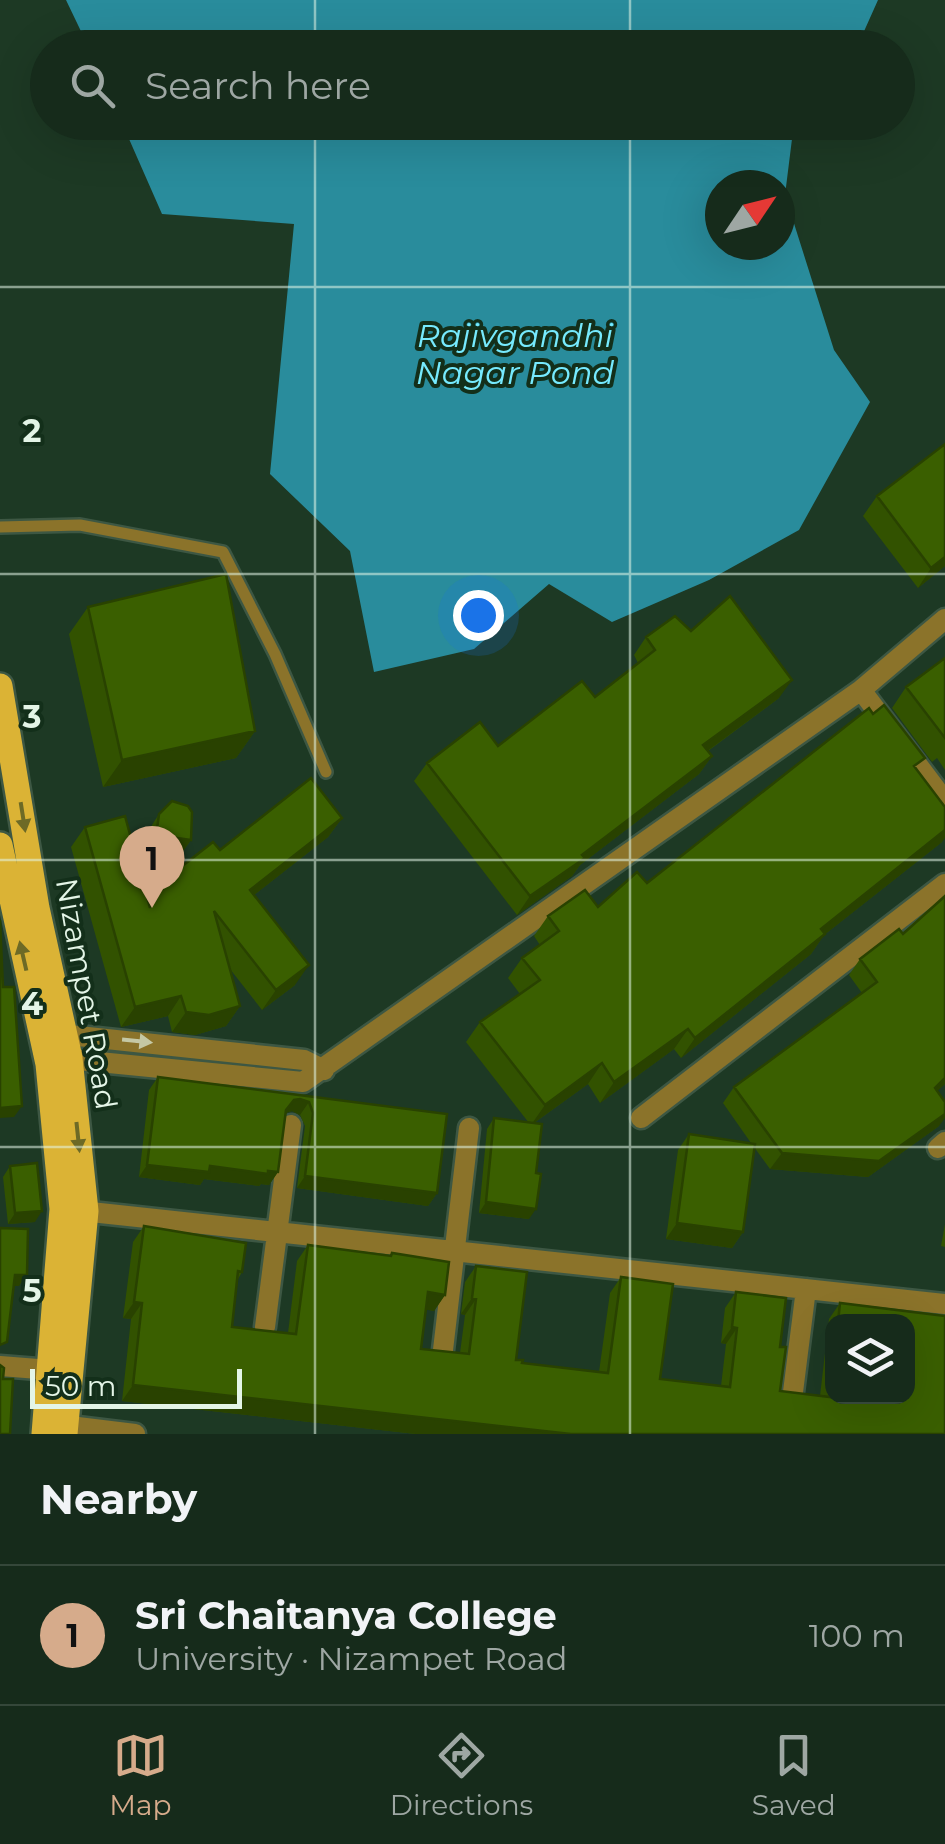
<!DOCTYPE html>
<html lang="en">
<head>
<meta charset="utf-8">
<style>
	body { margin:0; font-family:Montserrat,sans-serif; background:#233728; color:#f1f3f6 }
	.controls { position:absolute; right:30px; bottom:30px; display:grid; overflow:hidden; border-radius:20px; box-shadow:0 10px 40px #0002 }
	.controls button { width:90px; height:90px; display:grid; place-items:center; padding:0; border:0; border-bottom:2px solid #35473a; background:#162b1b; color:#f1f3f6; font:50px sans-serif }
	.compass { position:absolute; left:705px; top:170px; width:90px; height:90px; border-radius:50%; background:#162b1b; box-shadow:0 10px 40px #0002; rotate:55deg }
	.scale { position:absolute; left:30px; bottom:25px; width:212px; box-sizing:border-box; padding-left:10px; border:5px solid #e4f5e7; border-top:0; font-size:28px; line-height:35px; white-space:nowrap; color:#e4f5e7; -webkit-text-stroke:8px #132f1a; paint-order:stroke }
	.you { position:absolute; left:478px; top:615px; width:35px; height:35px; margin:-25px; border:8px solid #fff; border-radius:50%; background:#1a73e8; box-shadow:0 0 0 15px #1a73e833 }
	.badge { display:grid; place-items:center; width:65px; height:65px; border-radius:50%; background:#d6ab8b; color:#111; font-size:32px; font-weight:700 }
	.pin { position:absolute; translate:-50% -82px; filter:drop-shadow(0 2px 5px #0008) }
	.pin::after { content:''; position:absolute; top:52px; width:35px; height:30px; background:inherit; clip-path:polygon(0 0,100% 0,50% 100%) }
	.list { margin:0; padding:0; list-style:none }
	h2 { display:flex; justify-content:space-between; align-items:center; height:130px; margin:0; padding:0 40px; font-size:42px }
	h2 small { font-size:32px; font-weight:400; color:#9ea7a3 }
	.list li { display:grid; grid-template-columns:65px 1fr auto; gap:30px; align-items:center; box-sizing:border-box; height:140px; padding:0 40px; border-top:2px solid #35473a }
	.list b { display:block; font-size:38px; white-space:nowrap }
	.list p { margin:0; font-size:32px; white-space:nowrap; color:#9ea7a3 }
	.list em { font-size:32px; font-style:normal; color:#9ea7a3 }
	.icon { flex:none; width:55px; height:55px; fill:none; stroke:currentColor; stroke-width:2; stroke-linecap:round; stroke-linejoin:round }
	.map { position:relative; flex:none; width:945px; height:1434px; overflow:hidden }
	.search { position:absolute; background:#162b1b; box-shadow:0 10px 40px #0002; left:30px; right:30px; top:30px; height:110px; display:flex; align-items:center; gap:25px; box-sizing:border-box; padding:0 35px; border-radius:55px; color:#9ea7a3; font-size:38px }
	.sheet { height:270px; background:#162b1b }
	nav { display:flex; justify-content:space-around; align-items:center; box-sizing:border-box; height:140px; border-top:2px solid #35473a; background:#162b1b; font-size:28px; color:#9ea7a3 }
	nav a { display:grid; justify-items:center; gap:5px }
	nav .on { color:#d6ab8b }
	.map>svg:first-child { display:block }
</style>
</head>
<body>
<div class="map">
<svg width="945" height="1434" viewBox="0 0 945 1434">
	<rect width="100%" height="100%" fill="#1d3924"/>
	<path fill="#298c9c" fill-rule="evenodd" d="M 66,0 L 878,0 L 857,47 L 89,48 Z
		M 122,123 L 794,123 L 785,195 L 834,350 L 870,402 L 799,530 L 709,580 L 612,622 L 549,584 L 474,649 L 374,672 L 350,551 L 270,474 L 294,224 L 162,214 ZM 720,185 L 780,185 L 780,245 L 720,245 Z"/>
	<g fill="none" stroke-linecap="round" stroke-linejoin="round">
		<g stroke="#3d5743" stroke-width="16">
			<path id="lane" d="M 0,527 L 80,525 L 223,552 L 275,654 L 326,772"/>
		</g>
		<g stroke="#3d5743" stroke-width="25">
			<path id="street" d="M 861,690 L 945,801
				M 50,1033 L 304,1060 L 324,1070
				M 58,1058 L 303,1082 L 861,690 L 945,619
				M 641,1118 L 945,884
				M 938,1148 L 945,1142
				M 72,1210 L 945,1304
				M 265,1327 L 291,1125
				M 443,1350 L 469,1128
				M 0,1366 L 63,1371
				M 793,1392 L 806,1289
				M 53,1424 L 135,1434"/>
		</g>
		<g stroke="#3d5743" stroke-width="30">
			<path id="primary" d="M 0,686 L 37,908 L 70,1058 L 86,1211 L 65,1434
				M 0,845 L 48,1064 L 62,1209 L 44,1434"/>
		</g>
		<use href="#lane" stroke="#8b732a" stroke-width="11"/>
		<use href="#street" stroke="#8b732a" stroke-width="20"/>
		<use href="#primary" stroke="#dbb335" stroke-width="25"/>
	</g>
	<path fill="#325200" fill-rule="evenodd" d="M 945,444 L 945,566 L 918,588 L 863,516 L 877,496 Z
		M 88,607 L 255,731 L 236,758 L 103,787 L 69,634 Z
		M 691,631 L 779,698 L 708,751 L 712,756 L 699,774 L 580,865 L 572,876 L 517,915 L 414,781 L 427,763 L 498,746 L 595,697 L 638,663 L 634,655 L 646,637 Z
		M 945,658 L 945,770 L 937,758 L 932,762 L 892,708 L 906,687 Z
		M 916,770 L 942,842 L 824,935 L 811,954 L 681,1058 L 674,1049 L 600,1103 L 588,1084 L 534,1123 L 529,1219 L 479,1213 L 487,1129 L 494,1118 L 529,1123 L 466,1042 L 480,1022 L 520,994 L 508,978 L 522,958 L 540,945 L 534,936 L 548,916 L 598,907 L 647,883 Z
		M 159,814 L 191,840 L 183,851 L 163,847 L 149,839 L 152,825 Z
		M 342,818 L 328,837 L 254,895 L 295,985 L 262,1010 L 230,969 L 240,1006 L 226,1026 L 195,1035 L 172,1032 L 168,1016 L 121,1027 L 71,847 L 85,827 L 147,897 L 153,889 L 220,850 Z
		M 945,896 L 945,1084 L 937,1091 L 939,1126 L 868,1177 L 770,1169 L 754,1147 L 743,1232 L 732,1248 L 666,1239 L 678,1150 L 689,1134 L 751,1143 L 723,1103 L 734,1087 L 862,993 L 849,975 L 860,959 L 903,934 Z
		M 158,1077 L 447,1114 L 437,1193 L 428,1206 L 297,1188 L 305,1126 L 300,1115 L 292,1111 L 286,1113 L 278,1172 L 269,1185 L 261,1184 L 259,1186 L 204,1179 L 200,1185 L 139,1177 L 149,1090 Z
		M 10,1166 L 35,1222 L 8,1224 L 3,1177 Z
		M 945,1224 L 945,1247 L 941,1246 Z
		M 144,1226 L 246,1243 L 242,1272 L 238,1279 L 232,1327 L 288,1333 L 297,1261 L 308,1245 L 390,1256 L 392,1253 L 449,1262 L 445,1295 L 434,1311 L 425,1309 L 421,1349 L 460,1353 L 465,1315 L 461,1314 L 465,1282 L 476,1266 L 527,1272 L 516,1360 L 523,1360 L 522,1363 L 599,1372 L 610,1293 L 621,1277 L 673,1284 L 660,1379 L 721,1386 L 726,1344 L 721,1343 L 725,1308 L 736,1292 L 786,1298 L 780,1347 L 786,1347 L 780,1391 L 820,1396 L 829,1319 L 840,1303 L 945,1316 L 945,1434 L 416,1434 L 122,1401 L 131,1319 L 123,1318 L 133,1242 ZM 832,1322 L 908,1322 L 908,1396 L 832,1396 Z"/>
	<path fill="#294200" d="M 945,557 L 945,566 L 918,588 L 931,568 Z
		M 792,680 L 779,698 L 691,763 L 703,745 Z
		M 255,731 L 236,758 L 103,787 L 122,760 Z
		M 712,756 L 699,774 L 580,865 L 572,876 L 517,915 L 530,896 Z
		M 342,818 L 328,837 L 236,909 L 250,890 Z
		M 945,830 L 945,838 L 942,842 L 824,935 L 811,954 L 681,1058 L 695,1038 L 821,929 Z
		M 170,837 L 191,840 L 183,851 L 163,847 Z
		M 309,965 L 295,985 L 262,1010 L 276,990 Z
		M 181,996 L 168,1016 L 121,1027 L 135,1007 Z
		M 240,1006 L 226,1026 L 195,1035 L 172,1032 L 186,1012 Z
		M 688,1029 L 674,1049 L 600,1103 L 614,1082 Z
		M 602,1063 L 588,1084 L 531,1125 L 545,1105 Z
		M 945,1078 L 945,1084 L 923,1104 L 935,1088 Z
		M 300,1099 L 309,1102 L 300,1115 L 292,1111 L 285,1113 L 294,1100 Z
		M 22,1106 L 14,1117 L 0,1118 L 0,1108 Z
		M 945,1114 L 945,1118 L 939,1126 L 868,1177 L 770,1169 L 782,1153 Z
		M 147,1165 L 210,1166 L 278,1172 L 269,1185 L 261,1184 L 259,1186 L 204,1179 L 200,1185 L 139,1177 Z
		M 305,1176 L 437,1193 L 428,1206 L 297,1188 Z
		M 486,1202 L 536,1209 L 529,1219 L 479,1213 Z
		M 42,1211 L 35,1222 L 8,1224 L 15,1213 Z
		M 677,1223 L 743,1232 L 732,1248 L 666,1239 Z
		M 15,1275 L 27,1275 L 19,1286 L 8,1286 Z
		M 428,1292 L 445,1295 L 434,1311 L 416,1308 Z
		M 472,1298 L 476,1299 L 465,1315 L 461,1314 Z
		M 134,1302 L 142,1303 L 131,1319 L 123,1318 Z
		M 732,1327 L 737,1328 L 726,1344 L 721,1343 Z
		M 133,1385 L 571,1434 L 416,1434 L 122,1401 Z"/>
	<path fill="#3a5f00" stroke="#294200" stroke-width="2.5" d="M 945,444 L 945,557 L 931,568 L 877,496 Z
		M 226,574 L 255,731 L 122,760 L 88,607 Z
		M 730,596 L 792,680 L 703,745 L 712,756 L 582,855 L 585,858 L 530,896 L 427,763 L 480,722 L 498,746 L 582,681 L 595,697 L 655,650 L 646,637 L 675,616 L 691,631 Z
		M 945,658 L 945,738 L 906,687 Z
		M 884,705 L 925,758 L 914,766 L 945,807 L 945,830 L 821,929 L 825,934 L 695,1038 L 688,1029 L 614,1082 L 602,1063 L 545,1105 L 480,1022 L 540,980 L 522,958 L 559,931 L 548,916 L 585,890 L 598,907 L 637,872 L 647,883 L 869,708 L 873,714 Z
		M 311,778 L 342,818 L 250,890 L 309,965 L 276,990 L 214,911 L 240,1006 L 209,1015 L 186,1012 L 181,996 L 135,1007 L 85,827 L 125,816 L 150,908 L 153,889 L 213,842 L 220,850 Z
		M 172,801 L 188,806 L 192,812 L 191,840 L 170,837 L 157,829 L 159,814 Z
		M 945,896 L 945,1078 L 935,1088 L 945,1102 L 945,1114 L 879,1161 L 782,1153 L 734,1087 L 877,982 L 860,959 L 899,929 L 903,934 Z
		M 0,920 L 3,987 L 14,987 L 22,1106 L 0,1108 Z
		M 158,1077 L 447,1114 L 437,1193 L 305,1176 L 313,1113 L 309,1102 L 300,1099 L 294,1100 L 286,1110 L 278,1172 L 268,1171 L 268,1174 L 210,1166 L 209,1172 L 147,1165 Z
		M 494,1118 L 542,1124 L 536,1173 L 541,1174 L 536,1209 L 486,1202 Z
		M 689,1134 L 755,1144 L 743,1232 L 677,1223 Z
		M 37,1163 L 42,1211 L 15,1213 L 10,1166 Z
		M 144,1226 L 246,1243 L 242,1272 L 238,1271 L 232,1327 L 296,1334 L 308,1245 L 391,1256 L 392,1253 L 449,1262 L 445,1295 L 428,1292 L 421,1349 L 469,1354 L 476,1299 L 472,1298 L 476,1266 L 527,1272 L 516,1360 L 523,1360 L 522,1363 L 608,1373 L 621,1277 L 673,1284 L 660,1379 L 730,1387 L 737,1328 L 732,1327 L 736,1292 L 786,1298 L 780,1347 L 786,1347 L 780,1391 L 830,1397 L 832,1372 L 832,1396 L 908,1396 L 908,1322 L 838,1322 L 840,1303 L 945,1316 L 945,1434 L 571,1434 L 133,1385 L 142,1303 L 134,1302 Z
		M 0,1228 L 28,1229 L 27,1275 L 15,1275 L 7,1342 L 0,1345 Z
		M 0,1365 L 4,1368 L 3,1379 L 13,1379 L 10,1434 L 0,1434 Z"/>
	<defs><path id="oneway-solid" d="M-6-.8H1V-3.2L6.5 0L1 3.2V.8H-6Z" transform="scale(2.5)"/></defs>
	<g fill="#6d6a26">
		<use href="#oneway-solid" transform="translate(23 817) rotate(81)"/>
		<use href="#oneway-solid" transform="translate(23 956) rotate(-103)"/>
		<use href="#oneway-solid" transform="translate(78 1137) rotate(84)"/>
	</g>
	<use fill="#c5c8a5" href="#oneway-solid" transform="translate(137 1041) rotate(6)"/>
	<path fill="none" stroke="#e4f5e7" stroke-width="2.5" stroke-opacity="0.55" d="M 315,0 L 315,48M 630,0 L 630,48M 315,122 L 315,1434M 630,122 L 630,1434M 0,287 L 945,287M 0,574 L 945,574M 0,860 L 945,860M 0,1147 L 945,1147"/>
	<g text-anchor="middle" stroke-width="8" stroke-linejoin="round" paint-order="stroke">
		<g font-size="30" fill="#e4f5e7" stroke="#132f1a">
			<text transform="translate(86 994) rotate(80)" y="10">Nizampet Road</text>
		</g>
		<g font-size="32" font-style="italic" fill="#76eafe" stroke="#132f1a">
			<text x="515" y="347">Rajivgandhi<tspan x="515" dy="37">Nagar Pond</tspan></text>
		</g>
	</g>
	<g font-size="32" text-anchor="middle" font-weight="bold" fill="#e4f5e7" stroke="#132f1a" stroke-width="8" stroke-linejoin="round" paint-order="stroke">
		<text x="32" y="442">2</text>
		<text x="32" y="728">3</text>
		<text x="32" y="1015">4</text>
		<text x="32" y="1302">5</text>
	</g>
</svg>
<div class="controls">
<button><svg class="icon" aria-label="layers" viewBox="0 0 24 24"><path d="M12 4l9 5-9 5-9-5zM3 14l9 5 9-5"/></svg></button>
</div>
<svg class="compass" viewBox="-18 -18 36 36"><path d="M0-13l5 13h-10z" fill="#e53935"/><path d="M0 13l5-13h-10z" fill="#9ea7a3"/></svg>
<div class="scale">50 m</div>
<div class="you"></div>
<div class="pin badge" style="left:152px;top:908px">1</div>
<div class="search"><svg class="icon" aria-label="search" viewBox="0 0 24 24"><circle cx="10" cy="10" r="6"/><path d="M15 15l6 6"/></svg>Search here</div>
</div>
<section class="sheet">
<h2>Nearby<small></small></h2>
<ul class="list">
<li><span class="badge">1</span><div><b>Sri Chaitanya College</b><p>University · Nizampet Road</p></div><em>100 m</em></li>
</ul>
</section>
<nav>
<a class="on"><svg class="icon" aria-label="map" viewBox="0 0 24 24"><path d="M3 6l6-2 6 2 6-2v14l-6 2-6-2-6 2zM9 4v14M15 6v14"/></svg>Map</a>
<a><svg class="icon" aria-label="directions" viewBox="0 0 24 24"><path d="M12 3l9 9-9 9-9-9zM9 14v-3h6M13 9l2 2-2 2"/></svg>Directions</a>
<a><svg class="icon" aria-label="saved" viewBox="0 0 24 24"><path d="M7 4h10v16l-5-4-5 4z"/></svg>Saved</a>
</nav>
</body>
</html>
